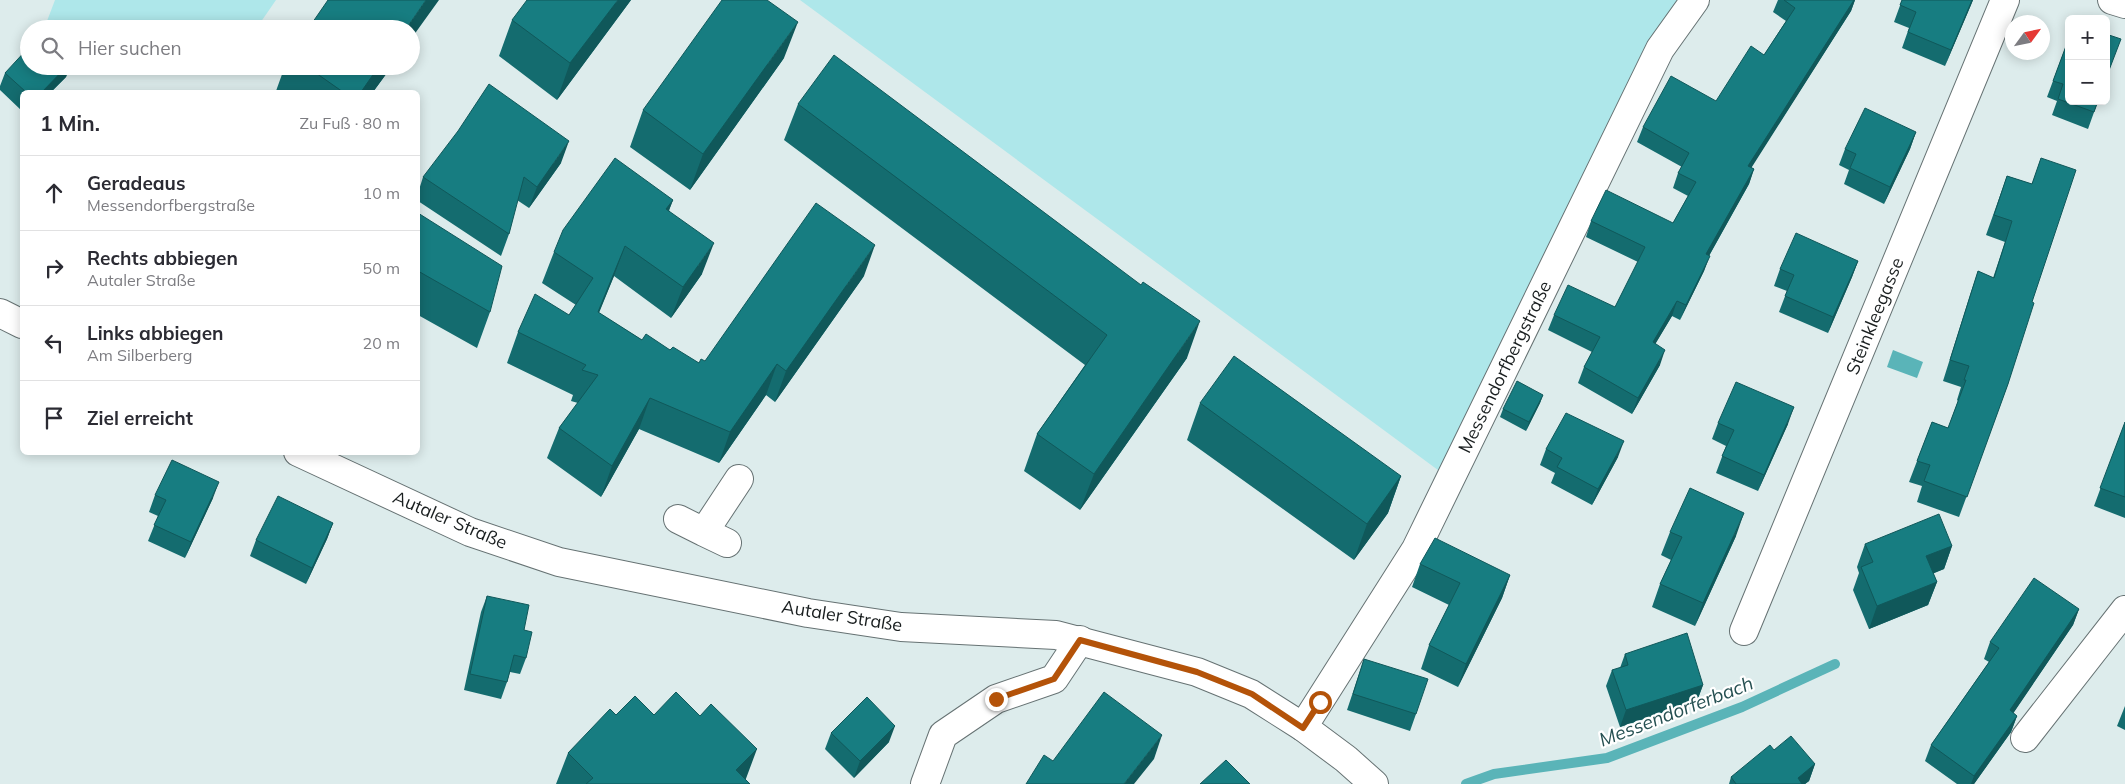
<!DOCTYPE html>
<html lang="de">
<head>
<meta charset="utf-8">
<style>
	body { margin:0; font-family:Mulish,sans-serif; background:#f7f7f7; color:#2b2b33 }
	.controls { position:absolute; right:15px; top:15px; display:grid; overflow:hidden; border-radius:8px; box-shadow:0 2px 12px #0003 }
	.controls button { width:45px; height:45px; display:grid; place-items:center; padding:0; border:0; border-bottom:1px solid #e1e1e2; background:#fff; color:#2b2b33; font:25px sans-serif }
	.compass { position:absolute; left:2005px; top:15px; width:45px; height:45px; border-radius:50%; background:#fff; box-shadow:0 2px 12px #0003; rotate:57deg }
	.stop { position:absolute; width:15px; height:15px; margin:-11px; border:4px solid #b45309; border-radius:50%; background:#fff }
	.stop.end { background:#b45309; border-color:#fff; box-shadow:0 1px 5px #0008 }
	.list { margin:0; padding:0; list-style:none }
	h2 { display:flex; justify-content:space-between; align-items:center; height:65px; margin:0; padding:0 20px; font-size:21px }
	h2 small { font-size:16px; font-weight:400; color:#7c7c81 }
	.list li { display:grid; grid-template-columns:32px 1fr auto; gap:15px; align-items:center; box-sizing:border-box; height:75px; padding:0 20px; border-top:1px solid #e1e1e2 }
	.list b { display:block; font-size:19px; white-space:nowrap }
	.list p { margin:0; font-size:16px; white-space:nowrap; color:#7c7c81 }
	.list em { font-size:16px; font-style:normal; color:#7c7c81 }
	.icon { flex:none; width:28px; height:28px; fill:none; stroke:currentColor; stroke-width:2; stroke-linecap:round; stroke-linejoin:round }
	.map { position:relative; flex:none; width:2125px; height:784px; overflow:hidden }
	.search { position:absolute; background:#fff; box-shadow:0 2px 12px #0003; left:20px; top:20px; width:400px; height:55px; display:flex; align-items:center; gap:12px; box-sizing:border-box; padding:0 18px; border-radius:28px; color:#7c7c81; font-size:19px }
	.panel { position:absolute; background:#fff; box-shadow:0 2px 12px #0003; left:20px; top:90px; width:400px; height:365px; border-radius:8px }
	.map>svg:first-child { display:block }
</style>
</head>
<body>
<div class="map">
<svg width="2125" height="784" viewBox="0 0 2125 784">
	<rect width="100%" height="100%" fill="#ddecec"/>
	<path fill="#aee7ea" d="M 55,0 L 276,0 L 256,29 L 44,29 Z
		M 800,0 L 1684,0 L 1442,473 Z"/>
	<path fill="#5ab4b8" d="M 1893,350 L 1923,362 L 1917,378 L 1887,367 Z"/>
	<g fill="none" stroke-linecap="round" stroke-linejoin="round">
		<path stroke="#5ab4b8" stroke-width="10" d="M 1466,784 L 1494,774 L 1607,758 L 1742,707 L 1835,664"/>
		<g stroke="#667273" stroke-width="30">
			<path id="minor" d="M 2112,0 L 2125,4
				M 678,519 L 704,532
				M 727,543 L 704,532 L 739,479
				M 1744,631 L 2005,0
				M 1303,727 L 1416,549 L 1660,49 L 1695,0
				M 2025,738 L 2125,610
				M 925,784 L 943,735 L 996,699 L 1054,679 L 1080,640"/>
		</g>
		<g stroke="#667273" stroke-width="30">
			<path id="major" d="M 0,313 L 22,324
				M 298,452 L 470,532 L 559,562 L 808,613 L 901,627 L 1056,635 L 1197,672 L 1251,694 L 1303,727 L 1346,759 L 1374,784"/>
		</g>
		<use href="#minor" stroke="#fff" stroke-width="28"/>
		<use href="#major" stroke="#fff" stroke-width="28"/>
	</g>
	<path fill="#146c6f" d="M 631,0 L 557,100 L 499,56 L 512,20 Z
		M 1778,0 L 1855,0 L 1851,11 L 1751,167 L 1754,169 L 1749,184 L 1709,256 L 1704,271 L 1680,320 L 1672,316 L 1655,344 L 1660,365 L 1632,414 L 1578,383 L 1584,367 L 1592,352 L 1548,330 L 1554,315 L 1615,307 L 1638,262 L 1586,237 L 1591,221 L 1673,223 L 1688,196 L 1673,188 L 1678,173 L 1682,167 L 1637,142 L 1643,127 L 1716,101 L 1764,55 L 1786,21 L 1773,12 Z
		M 1902,0 L 1973,0 L 1945,66 L 1902,48 L 1909,28 L 1894,22 Z
		M 2066,46 L 2098,101 L 2088,129 L 2052,115 L 2057,101 L 2047,97 Z
		M 784,58 L 690,190 L 630,147 L 643,110 Z
		M 29,66 L 70,66 L 66,77 L 51,92 L 22,92 L 22,111 L 0,90 L 0,86 L 5,73 Z
		M 285,66 L 392,66 L 373,92 L 279,92 L 276,91 Z
		M 798,104 L 1187,358 L 1080,510 L 1024,471 L 1037,434 L 1085,365 L 784,140 Z
		M 1916,132 L 1910,149 L 1884,204 L 1844,184 L 1849,170 L 1839,165 L 1845,149 Z
		M 2041,158 L 2032,302 L 2008,384 L 1959,517 L 1917,502 L 1922,486 L 1909,482 L 1932,422 L 1948,428 L 1958,401 L 1957,400 L 1961,387 L 1943,381 L 1971,292 L 1978,271 L 1993,278 L 2005,242 L 1986,235 L 2007,176 L 2032,184 Z
		M 561,163 L 529,208 L 517,200 L 509,234 L 501,256 L 418,201 L 418,193 L 423,177 Z
		M 673,200 L 669,210 L 702,274 L 671,318 L 614,276 L 599,313 L 642,340 L 670,350 L 699,363 L 705,361 L 864,276 L 775,402 L 766,395 L 719,463 L 639,429 L 601,497 L 547,458 L 559,428 L 578,403 L 571,401 L 573,395 L 507,363 L 518,332 L 569,315 L 576,305 L 542,283 L 554,252 Z
		M 418,213 L 490,312 L 477,348 L 418,315 Z
		M 1858,261 L 1852,277 L 1828,333 L 1779,312 L 1787,291 L 1774,286 L 1780,269 Z
		M 1543,395 L 1540,403 L 1526,431 L 1500,417 L 1503,409 Z
		M 1200,403 L 1401,476 L 1388,513 L 1354,560 L 1187,440 Z
		M 2125,422 L 2125,518 L 2094,506 Z
		M 1718,423 L 1788,424 L 1758,491 L 1716,473 L 1726,446 L 1712,439 Z
		M 1546,449 L 1618,457 L 1592,505 L 1551,483 L 1555,473 L 1540,465 Z
		M 155,495 L 213,498 L 185,558 L 148,541 L 158,516 L 149,512 Z
		M 333,523 L 327,539 L 306,584 L 250,556 L 256,540 Z
		M 1670,532 L 1736,536 L 1695,626 L 1652,607 L 1660,584 L 1671,560 L 1661,555 Z
		M 1865,544 L 1952,546 L 1944,569 L 1933,573 L 1937,582 L 1928,605 L 1869,629 L 1853,590 L 1859,573 L 1857,567 Z
		M 1420,564 L 1510,575 L 1502,598 L 1458,687 L 1421,669 L 1429,645 L 1449,605 L 1412,587 Z
		M 487,596 L 524,630 L 526,658 L 520,674 L 510,672 L 507,682 L 501,699 L 464,690 L 481,612 Z
		M 2079,609 L 2073,625 L 2013,713 L 2017,716 L 2011,732 L 1974,784 L 1957,784 L 1925,761 L 1931,745 L 1989,662 L 1984,659 L 1990,642 Z
		M 1625,654 L 1703,685 L 1697,701 L 1620,727 L 1606,686 L 1612,670 L 1620,668 Z
		M 1364,659 L 1416,714 L 1410,731 L 1347,710 Z
		M 2125,706 L 2125,730 L 2117,726 Z
		M 616,715 L 654,715 L 746,780 L 750,784 L 556,784 L 568,753 Z
		M 831,733 L 889,742 L 854,778 L 825,749 Z
		M 1774,750 L 1815,764 L 1809,781 L 1805,784 L 1729,784 L 1731,777 Z"/>
	<path fill="#10585a" d="M 426,0 L 439,0 L 411,39 L 411,29 L 406,29 Z
		M 618,0 L 631,0 L 557,100 L 570,63 Z
		M 1854,0 L 1855,0 L 1851,11 L 1743,181 L 1748,166 Z
		M 1972,0 L 1973,0 L 1971,5 L 1945,66 L 1951,50 Z
		M 798,22 L 784,58 L 690,190 L 703,154 Z
		M 67,66 L 70,66 L 66,77 L 51,92 L 42,92 Z
		M 379,66 L 392,66 L 373,92 L 361,92 Z
		M 1916,132 L 1910,149 L 1884,204 L 1890,187 Z
		M 569,141 L 561,163 L 529,208 L 537,187 Z
		M 1754,169 L 1749,184 L 1701,270 L 1706,254 Z
		M 673,200 L 661,231 L 666,209 Z
		M 714,243 L 702,274 L 671,318 L 683,287 Z
		M 875,245 L 864,276 L 775,402 L 786,371 Z
		M 625,246 L 614,276 L 586,343 L 598,312 Z
		M 1710,256 L 1704,271 L 1680,320 L 1686,305 Z
		M 1858,261 L 1852,277 L 1828,333 L 1833,317 Z
		M 1677,301 L 1672,316 L 1647,358 L 1653,342 Z
		M 1200,321 L 1187,358 L 1080,510 L 1094,474 Z
		M 1665,350 L 1660,365 L 1632,414 L 1638,398 Z
		M 777,364 L 766,395 L 719,463 L 730,432 Z
		M 1543,395 L 1540,403 L 1526,431 L 1529,422 Z
		M 650,398 L 639,429 L 601,497 L 612,466 Z
		M 1794,407 L 1788,424 L 1758,491 L 1764,475 Z
		M 1624,441 L 1618,457 L 1592,505 L 1598,489 Z
		M 1401,476 L 1388,513 L 1354,560 L 1367,524 Z
		M 219,482 L 213,498 L 185,558 L 191,542 Z
		M 1744,513 L 1736,536 L 1695,626 L 1703,603 Z
		M 333,523 L 327,539 L 306,584 L 312,568 Z
		M 1952,546 L 1944,569 L 1918,580 L 1926,556 Z
		M 1510,575 L 1502,598 L 1458,687 L 1466,664 Z
		M 1937,582 L 1928,605 L 1869,629 L 1877,606 Z
		M 2079,609 L 2073,625 L 2004,727 L 2010,710 Z
		M 1703,685 L 1697,701 L 1620,727 L 1626,710 Z
		M 2017,716 L 2011,732 L 1974,784 L 1971,784 L 1974,776 Z
		M 895,726 L 889,742 L 854,778 L 860,761 Z
		M 1162,735 L 1154,759 L 1134,784 L 1124,784 Z
		M 757,749 L 744,784 L 736,770 Z
		M 1815,764 L 1809,781 L 1805,784 L 1796,784 L 1798,778 Z"/>
	<path fill="#177d81" stroke="#10585a" d="M 328,0 L 426,0 L 406,29 L 308,29 Z
		M 527,0 L 618,0 L 570,63 L 512,20 Z
		M 722,0 L 767,0 L 798,22 L 703,154 L 643,110 Z
		M 1784,0 L 1854,0 L 1748,166 L 1754,169 L 1706,254 L 1710,256 L 1686,305 L 1677,301 L 1653,342 L 1665,350 L 1638,398 L 1584,367 L 1600,337 L 1554,315 L 1568,285 L 1615,307 L 1645,247 L 1591,221 L 1606,190 L 1673,223 L 1696,182 L 1678,173 L 1689,153 L 1643,127 L 1671,76 L 1716,101 L 1751,46 L 1764,55 L 1795,8 Z
		M 1902,0 L 1972,0 L 1951,50 L 1908,32 L 1916,12 L 1900,5 Z
		M 2106,34 L 2121,39 L 2106,78 Z
		M 2066,46 L 2069,48 L 2069,101 L 2098,101 L 2094,112 L 2058,99 L 2063,84 L 2053,81 Z
		M 29,47 L 29,66 L 67,66 L 42,92 L 26,92 L 5,73 Z
		M 834,55 L 1141,285 L 1143,282 L 1200,321 L 1094,474 L 1037,434 L 1107,335 L 798,104 Z
		M 306,66 L 379,66 L 361,92 L 343,92 Z
		M 489,84 L 569,141 L 537,187 L 524,177 L 509,234 L 423,177 L 458,131 Z
		M 1865,108 L 1916,132 L 1890,187 L 1850,168 L 1856,154 L 1845,149 Z
		M 615,158 L 673,200 L 666,209 L 714,243 L 683,287 L 625,246 L 598,312 L 642,340 L 646,334 L 670,350 L 673,347 L 699,363 L 701,359 L 705,361 L 816,203 L 875,245 L 786,371 L 777,364 L 730,432 L 650,398 L 612,466 L 559,428 L 598,375 L 582,370 L 586,365 L 518,332 L 535,294 L 569,315 L 593,278 L 554,252 L 563,230 Z
		M 2041,158 L 2076,170 L 2032,302 L 2034,303 L 2008,384 L 1967,497 L 1924,481 L 1930,465 L 1917,461 L 1932,422 L 1948,428 L 1966,380 L 1964,380 L 1969,366 L 1950,360 L 1978,271 L 1994,278 L 2012,221 L 1994,215 L 2007,176 L 2032,184 Z
		M 418,213 L 502,266 L 490,312 L 418,271 Z
		M 1796,233 L 1858,261 L 1833,317 L 1785,296 L 1794,275 L 1780,269 Z
		M 1234,356 L 1401,476 L 1367,524 L 1200,403 Z
		M 1517,381 L 1543,395 L 1529,422 L 1503,409 Z
		M 1736,382 L 1794,407 L 1764,475 L 1722,456 L 1734,430 L 1718,423 Z
		M 1566,413 L 1624,441 L 1598,489 L 1557,467 L 1562,458 L 1546,449 Z
		M 2125,422 L 2125,497 L 2100,488 Z
		M 172,460 L 219,482 L 191,542 L 154,525 L 166,500 L 155,495 Z
		M 1690,488 L 1744,513 L 1703,603 L 1660,584 L 1682,537 L 1670,532 Z
		M 278,496 L 333,523 L 312,568 L 256,540 Z
		M 1939,514 L 1952,546 L 1926,556 L 1937,582 L 1877,606 L 1861,567 L 1873,562 L 1865,544 Z
		M 1435,538 L 1510,575 L 1466,664 L 1429,645 L 1460,583 L 1420,564 Z
		M 2034,578 L 2079,609 L 2010,710 L 2017,716 L 1974,776 L 1931,745 L 1999,648 L 1990,642 Z
		M 487,596 L 529,605 L 524,630 L 532,632 L 526,658 L 514,655 L 507,682 L 470,674 Z
		M 1687,633 L 1703,685 L 1626,710 L 1612,670 L 1628,665 L 1625,654 Z
		M 1364,659 L 1428,679 L 1416,714 L 1353,694 Z
		M 676,692 L 700,716 L 711,704 L 757,749 L 736,770 L 750,784 L 586,784 L 593,778 L 568,753 L 610,709 L 616,715 L 635,696 L 654,715 Z
		M 1104,692 L 1162,735 L 1124,784 L 1026,784 L 1044,755 L 1053,761 Z
		M 867,697 L 895,726 L 860,761 L 831,733 Z
		M 1791,736 L 1815,764 L 1798,778 L 1802,784 L 1736,784 L 1731,777 L 1770,745 L 1774,750 Z
		M 1226,760 L 1250,784 L 1200,784 Z"/>
	<g fill="none" stroke-linecap="round" stroke-linejoin="round">
		<path stroke="#b45309" stroke-width="6" d="M 996,699 L 1054,679 L 1080,640 L 1197,672 L 1252,694 L 1303,728 L 1320,702"/>
	</g>
	<g text-anchor="middle" stroke-width="4.5" stroke-linejoin="round" paint-order="stroke">
		<g font-size="18" fill="#191e1f" stroke="#fff">
			<text transform="translate(1875 316) rotate(-68)" y="6">Steinkleegasse</text>
			<text transform="translate(1505 367) rotate(-64)" y="6">Messendorfbergstraße</text>
			<text transform="translate(450 520) rotate(23)" y="6">Autaler Straße</text>
			<text transform="translate(842 616) rotate(9)" y="6">Autaler Straße</text>
		</g>
		<g font-size="19" font-style="italic" fill="#265052" stroke="#fff">
			<text transform="translate(1676 711) rotate(-21)" y="7">Messendorferbach</text>
		</g>
	</g>
</svg>
<div class="controls">
<button>+</button>
<button>−</button>
</div>
<svg class="compass" viewBox="-18 -18 36 36"><path d="M0-13l5 13h-10z" fill="#e53935"/><path d="M0 13l5-13h-10z" fill="#7c7c81"/></svg>
<div class="stop" style="left:1320px;top:702px"></div>
<div class="stop end" style="left:996px;top:699px"></div>
<div class="search"><svg class="icon" aria-label="search" viewBox="0 0 24 24"><circle cx="10" cy="10" r="6"/><path d="M15 15l6 6"/></svg>Hier suchen</div>
<section class="panel">
<h2>1 Min.<small>Zu Fuß · 80 m</small></h2>
<ul class="list">
<li><svg class="icon" aria-label="ahead" viewBox="0 0 24 24"><path d="M12 20V5M6 11l6-6 6 6"/></svg><div><b>Geradeaus</b><p>Messendorfbergstraße</p></div><em>10 m</em></li>
<li><svg class="icon" aria-label="right" viewBox="0 0 24 24"><path d="M7 20v-9h11M14 6l5 5-5 5"/></svg><div><b>Rechts abbiegen</b><p>Autaler Straße</p></div><em>50 m</em></li>
<li><svg class="icon" aria-label="left" viewBox="0 0 24 24"><path d="M17 20v-9H6M10 6l-5 5 5 5"/></svg><div><b>Links abbiegen</b><p>Am Silberberg</p></div><em>20 m</em></li>
<li><svg class="icon" aria-label="arrive" viewBox="0 0 24 24"><path d="M6 21V4h12l-3 4 3 4H6"/></svg><div><b>Ziel erreicht</b></div></li>
</ul>
</section>
</div>
</body>
</html>
